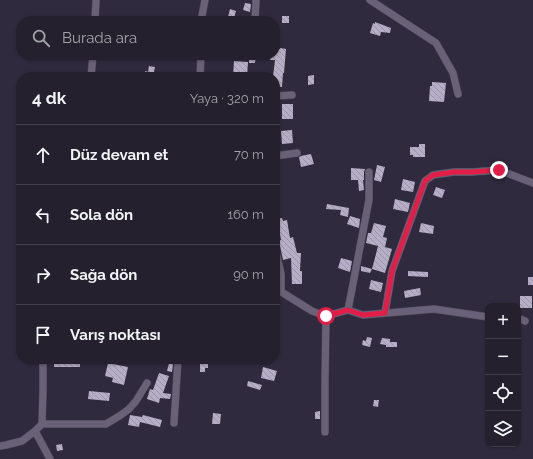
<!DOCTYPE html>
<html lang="tr">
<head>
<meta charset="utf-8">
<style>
	body { margin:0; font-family:Raleway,sans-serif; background:#2c2836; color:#f1f3f6 }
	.controls { position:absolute; right:12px; bottom:12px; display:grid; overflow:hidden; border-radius:8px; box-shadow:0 1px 3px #0004 }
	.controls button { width:36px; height:36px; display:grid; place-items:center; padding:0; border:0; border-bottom:1px solid #413e4a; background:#24202e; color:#f1f3f6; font:20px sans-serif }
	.stop { position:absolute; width:12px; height:12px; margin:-9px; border:3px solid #e11d48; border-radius:50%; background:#fff }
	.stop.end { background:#e11d48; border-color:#fff; box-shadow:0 1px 4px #0008 }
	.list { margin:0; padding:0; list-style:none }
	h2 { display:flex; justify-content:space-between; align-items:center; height:52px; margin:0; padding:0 16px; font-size:17px }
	h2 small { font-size:13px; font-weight:400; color:#a3a3aa }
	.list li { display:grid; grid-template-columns:26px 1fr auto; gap:12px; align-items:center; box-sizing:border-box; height:60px; padding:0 16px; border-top:1px solid #413e4a }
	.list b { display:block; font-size:15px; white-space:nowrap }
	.list em { font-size:13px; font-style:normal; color:#a3a3aa }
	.icon { flex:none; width:22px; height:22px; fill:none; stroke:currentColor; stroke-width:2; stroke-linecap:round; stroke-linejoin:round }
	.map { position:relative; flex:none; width:533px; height:459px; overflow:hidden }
	.search { position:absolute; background:#24202e; box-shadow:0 1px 3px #0004; left:16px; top:16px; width:264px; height:44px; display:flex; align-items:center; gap:10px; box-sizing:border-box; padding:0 14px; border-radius:16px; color:#a3a3aa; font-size:15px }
	.panel { position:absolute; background:#24202e; box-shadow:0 1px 3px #0004; left:16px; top:72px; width:264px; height:292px; border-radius:16px }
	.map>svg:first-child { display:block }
</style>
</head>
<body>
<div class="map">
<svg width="533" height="459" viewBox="0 0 533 459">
	<defs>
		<pattern id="building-back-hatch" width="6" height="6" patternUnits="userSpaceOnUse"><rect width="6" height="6" fill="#b5aec6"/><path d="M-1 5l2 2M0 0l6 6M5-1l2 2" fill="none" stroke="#9a94a7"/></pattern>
	</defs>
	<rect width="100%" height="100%" fill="#302a3e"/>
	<path fill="url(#building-back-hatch)" d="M 245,3 L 251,4 L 250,12 L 243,10 Z
		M 230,9 L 236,11 L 234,18 L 228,17 Z
		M 282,16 L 289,16 L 289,23 L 282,23 Z
		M 375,22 L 391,28 L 390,33 L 381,32 L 380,36 L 370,33 L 373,23 L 375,24 Z
		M 280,48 L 286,49 L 284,73 L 283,73 L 282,87 L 275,86 L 275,77 L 273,77 L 275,60 L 270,60 L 271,55 L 275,55 L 275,49 L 280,49 Z
		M 249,55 L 256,55 L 255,63 L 249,63 Z
		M 234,61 L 248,62 L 247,77 L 233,77 Z
		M 149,66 L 155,67 L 154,72 L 153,72 L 153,74 L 156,75 L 156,77 L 143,77 L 144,72 L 145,72 L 145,71 L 148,72 Z
		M 314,75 L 314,84 L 308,85 L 308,76 Z
		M 432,82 L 446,83 L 444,102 L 429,101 L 430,86 L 432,86 Z
		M 282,104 L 293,104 L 293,119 L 282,119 Z
		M 292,130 L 293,143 L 282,144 L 281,131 Z
		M 419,144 L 425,144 L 425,157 L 413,157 L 413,155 L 410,155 L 410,147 L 419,147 Z
		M 311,154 L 314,164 L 301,167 L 299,157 L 301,156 Z
		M 377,165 L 385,167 L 381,182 L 374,180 Z
		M 351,168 L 365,169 L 364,172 L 364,180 L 363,180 L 364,190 L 359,191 L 358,180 L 351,180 Z
		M 403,179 L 415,182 L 413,192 L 401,190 Z
		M 436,187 L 445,190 L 442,198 L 433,195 Z
		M 395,199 L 410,203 L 408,212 L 393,209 Z
		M 327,204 L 349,208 L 348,217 L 340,215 L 341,210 L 326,209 Z
		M 350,216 L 360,219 L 359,228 L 347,224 Z
		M 282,218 L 283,221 L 287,220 L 290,238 L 293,237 L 297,253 L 301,253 L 300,271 L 302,271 L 302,284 L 292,284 L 291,258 L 283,260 L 280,246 L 278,243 L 275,242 L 275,241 L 281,240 L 277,219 Z
		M 374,223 L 386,226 L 383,237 L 387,238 L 385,247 L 392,249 L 385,273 L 372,269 L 378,246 L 366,243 L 368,233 L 371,233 Z
		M 421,223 L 434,226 L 433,234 L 419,232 Z
		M 341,258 L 352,261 L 350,272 L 338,268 Z
		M 361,266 L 372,269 L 370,273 L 361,271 Z
		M 408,271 L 428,272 L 428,277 L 408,276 Z
		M 528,277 L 533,277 L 533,285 L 528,285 Z
		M 371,280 L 383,283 L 381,292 L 369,289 Z
		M 420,288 L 421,295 L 405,298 L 404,291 Z
		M 520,296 L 532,296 L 532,308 L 520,308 Z
		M 367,337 L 372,338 L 370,347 L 362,345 L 363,340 L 366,341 Z
		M 382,338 L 390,339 L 390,342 L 397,342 L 397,347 L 386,347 L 386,345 L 380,344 Z
		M 54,359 L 80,359 L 80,367 L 54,367 Z
		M 200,359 L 208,360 L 208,368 L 205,368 L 205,372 L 200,372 Z
		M 108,363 L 128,367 L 124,385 L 112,382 L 113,378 L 105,376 Z
		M 169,363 L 173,364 L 172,372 L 167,371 Z
		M 263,367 L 277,371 L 274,381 L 261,378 Z
		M 159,373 L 169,376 L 163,393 L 171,394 L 170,399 L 160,398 L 159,403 L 147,399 L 150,389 L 153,390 Z
		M 248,381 L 262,385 L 260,390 L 247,386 Z
		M 89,391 L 110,393 L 109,401 L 88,399 Z
		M 374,400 L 379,400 L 378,407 L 373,406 Z
		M 320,411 L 320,419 L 315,419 L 315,412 Z
		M 213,413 L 221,414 L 220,424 L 212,424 Z
		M 130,415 L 142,417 L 143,415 L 162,420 L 160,427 L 140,422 L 139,427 L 128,425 Z
		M 62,444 L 63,450 L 57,451 L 56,445 Z"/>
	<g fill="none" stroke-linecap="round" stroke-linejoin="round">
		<g stroke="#4c4656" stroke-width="8">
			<path id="minor" d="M 370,0 L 436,43 L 453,73 L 458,94
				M 95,21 L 96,0
				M 201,21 L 205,0
				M 255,21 L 256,0
				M 91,77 L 93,55
				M 200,77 L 201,55
				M 275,96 L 292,95
				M 275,156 L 297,153
				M 275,247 L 281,274 L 281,292
				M 275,288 L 312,311 L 326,316 L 348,310 L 363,315 L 434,309 L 488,317
				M 348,310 L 369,200 L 369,172
				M 385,313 L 392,271 L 425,181 L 433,175 L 454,172 L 472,172 L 499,170 L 533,183
				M 518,318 L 525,321
				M 174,423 L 178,359
				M 42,424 L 106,424 L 121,415 L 129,409 L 136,401 L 147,383
				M 35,431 L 50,459
				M 325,432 L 325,381 L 326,316
				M 0,446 L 6,445 L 22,441 L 35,431 L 42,424 L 43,390 L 43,359"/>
		</g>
		<use href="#minor" stroke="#686177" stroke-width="7"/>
	</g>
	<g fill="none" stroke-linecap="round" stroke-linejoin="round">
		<path stroke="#e11d48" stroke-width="5" d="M 326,316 L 348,310 L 363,315 L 385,313 L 392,271 L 425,181 L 433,175 L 454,172 L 472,172 L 499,170"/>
	</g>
</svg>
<div class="controls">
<button>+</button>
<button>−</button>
<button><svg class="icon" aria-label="locate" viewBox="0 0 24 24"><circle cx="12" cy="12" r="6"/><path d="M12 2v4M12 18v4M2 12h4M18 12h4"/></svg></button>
<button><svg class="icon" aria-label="layers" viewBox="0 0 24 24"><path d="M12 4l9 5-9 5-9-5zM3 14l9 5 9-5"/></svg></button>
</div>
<div class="stop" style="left:326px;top:316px"></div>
<div class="stop end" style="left:499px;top:170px"></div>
<div class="search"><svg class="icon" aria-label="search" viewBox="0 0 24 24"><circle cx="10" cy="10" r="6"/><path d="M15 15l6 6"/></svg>Burada ara</div>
<section class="panel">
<h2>4 dk<small>Yaya · 320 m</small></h2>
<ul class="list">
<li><svg class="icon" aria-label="ahead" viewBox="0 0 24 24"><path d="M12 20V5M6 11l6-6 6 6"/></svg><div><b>Düz devam et</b></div><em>70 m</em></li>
<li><svg class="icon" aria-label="left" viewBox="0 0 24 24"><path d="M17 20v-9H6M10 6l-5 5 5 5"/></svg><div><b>Sola dön</b></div><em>160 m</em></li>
<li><svg class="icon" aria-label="right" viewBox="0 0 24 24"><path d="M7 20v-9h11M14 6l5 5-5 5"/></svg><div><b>Sağa dön</b></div><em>90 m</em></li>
<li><svg class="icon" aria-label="arrive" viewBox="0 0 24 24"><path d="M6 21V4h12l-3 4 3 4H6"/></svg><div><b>Varış noktası</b></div></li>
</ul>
</section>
</div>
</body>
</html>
